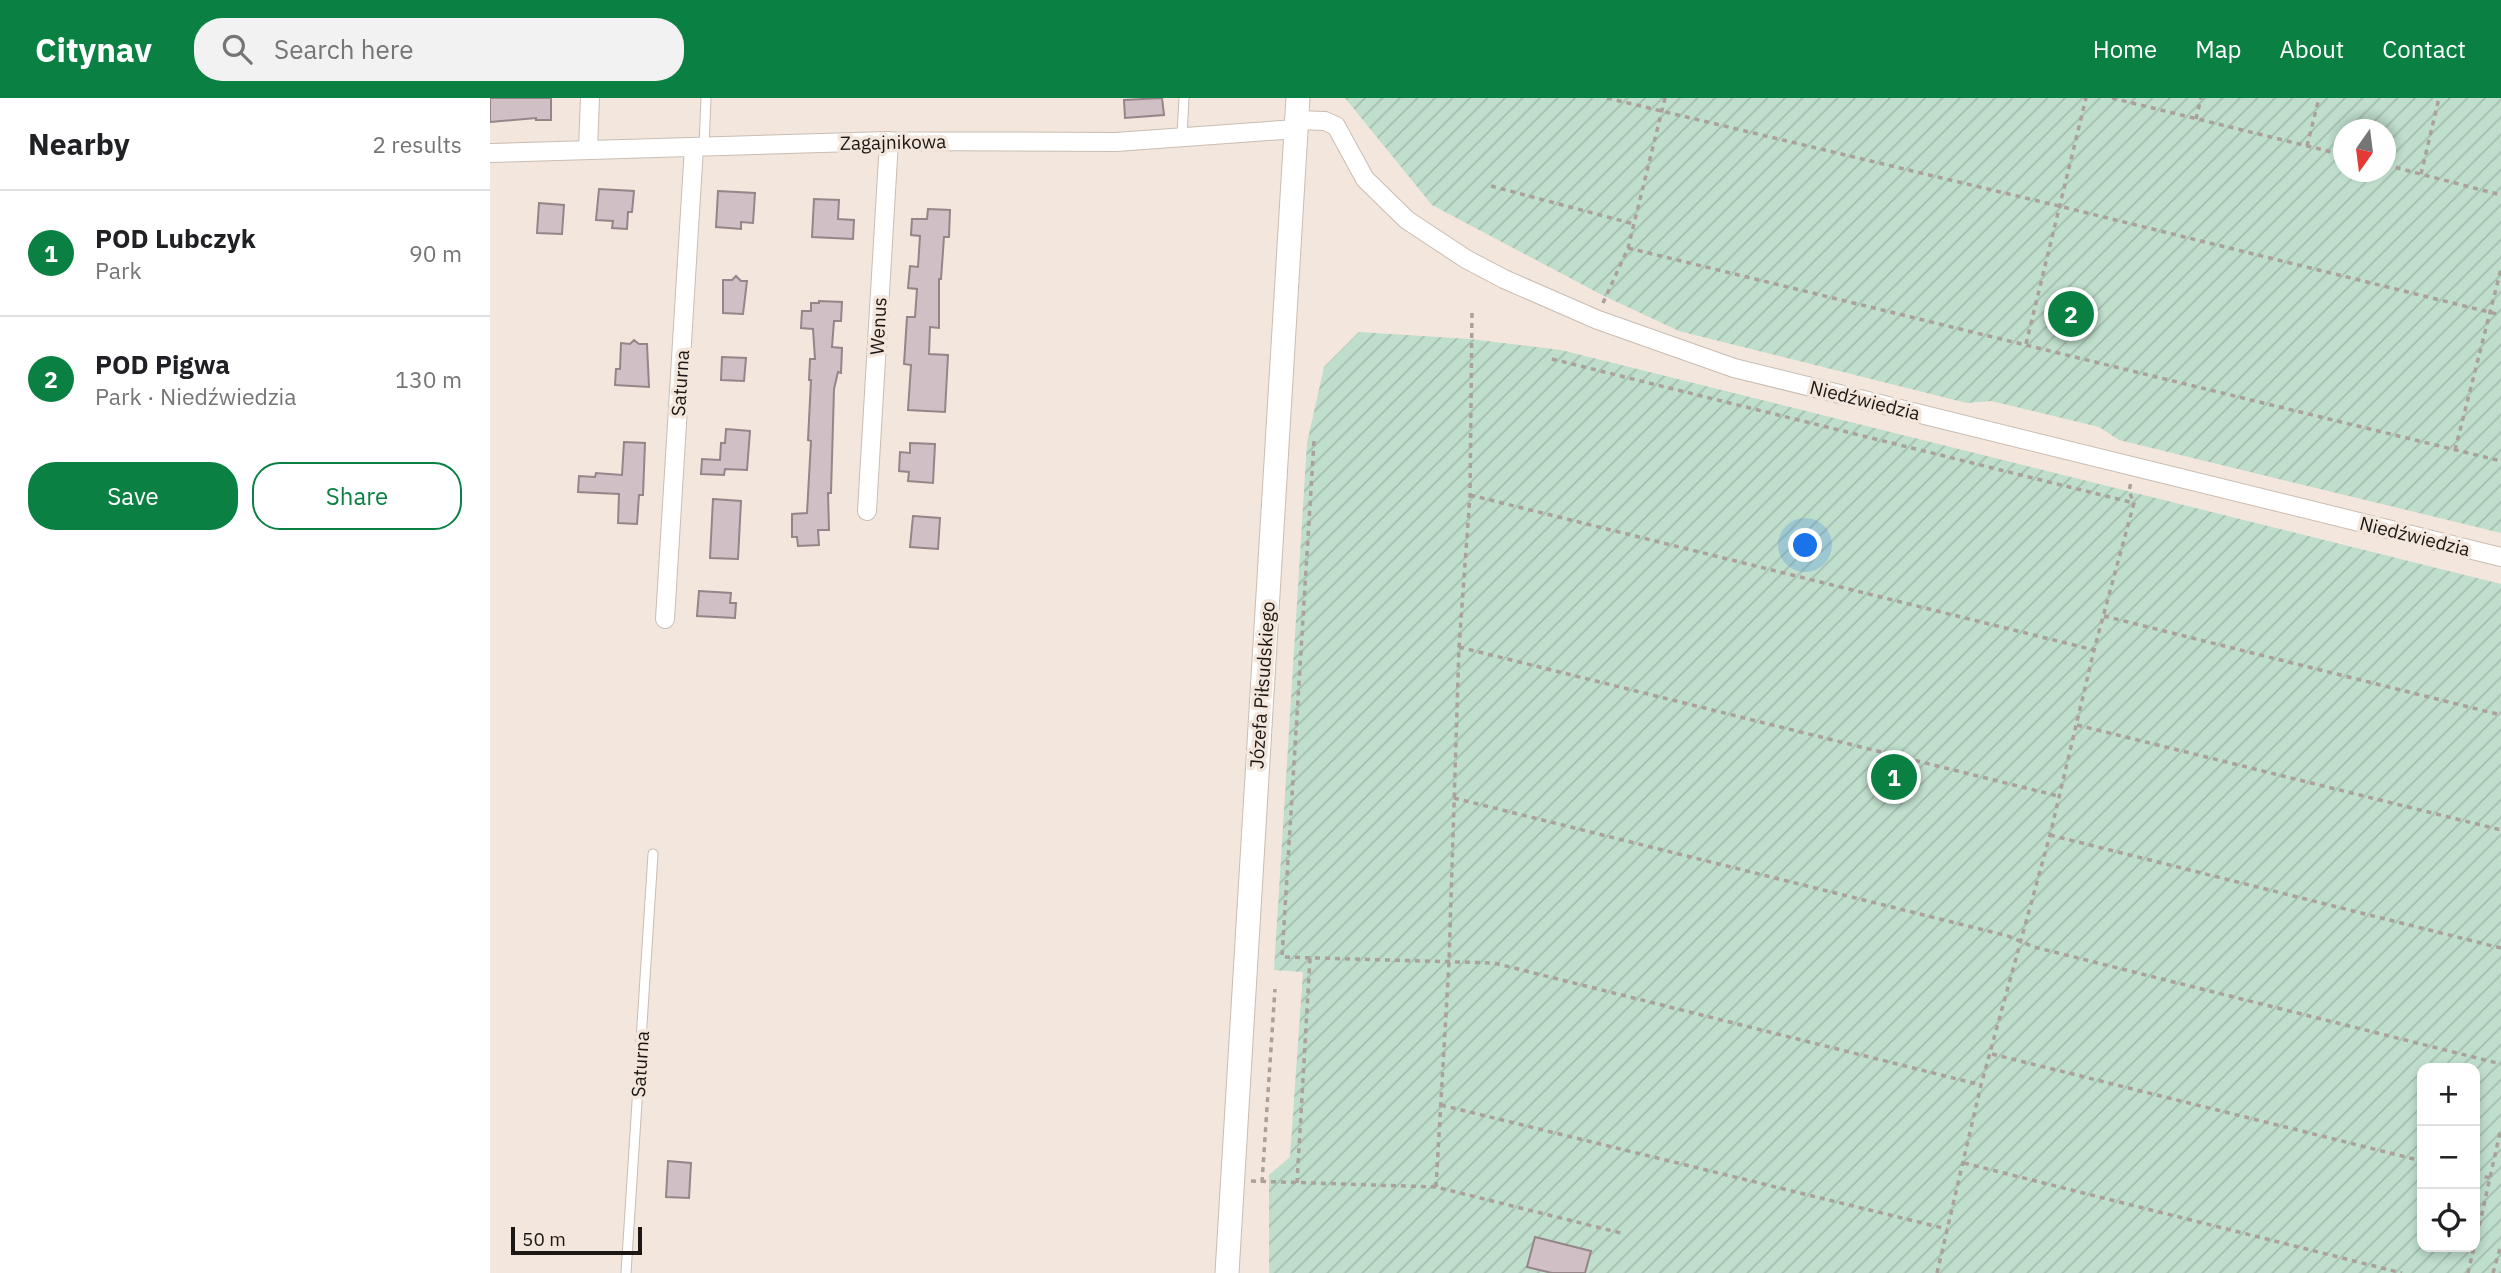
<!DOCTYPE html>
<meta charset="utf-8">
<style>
:root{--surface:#fff;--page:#f2f2f2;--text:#202124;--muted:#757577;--line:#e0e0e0;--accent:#0b8043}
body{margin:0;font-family:"IBM Plex Sans",sans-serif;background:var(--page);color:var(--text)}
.controls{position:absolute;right:21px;bottom:21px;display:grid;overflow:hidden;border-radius:14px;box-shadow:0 4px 10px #0003}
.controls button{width:63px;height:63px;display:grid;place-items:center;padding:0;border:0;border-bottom:2px solid var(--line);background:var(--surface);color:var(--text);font:35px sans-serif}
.compass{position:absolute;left:1843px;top:21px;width:63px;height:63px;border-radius:50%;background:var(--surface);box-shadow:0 4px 10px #0003;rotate:194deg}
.scale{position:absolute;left:21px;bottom:18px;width:131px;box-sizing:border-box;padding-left:7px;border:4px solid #1c1714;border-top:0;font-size:19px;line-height:24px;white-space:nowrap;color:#1c1714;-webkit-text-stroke:5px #f3e6dc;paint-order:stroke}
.you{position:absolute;left:1316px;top:448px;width:24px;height:24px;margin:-18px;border:5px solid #fff;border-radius:50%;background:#1a73e8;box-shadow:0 0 0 10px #1a73e833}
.badge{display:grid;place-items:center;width:46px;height:46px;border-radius:50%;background:var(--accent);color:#fff;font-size:23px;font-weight:700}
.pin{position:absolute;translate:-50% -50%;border:4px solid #fff;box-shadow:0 2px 7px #0006}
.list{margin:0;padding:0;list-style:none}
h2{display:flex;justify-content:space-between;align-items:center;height:91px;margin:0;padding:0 28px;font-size:30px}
h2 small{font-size:23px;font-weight:400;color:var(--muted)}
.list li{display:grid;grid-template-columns:46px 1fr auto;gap:21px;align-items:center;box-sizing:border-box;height:126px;padding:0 28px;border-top:2px solid var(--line)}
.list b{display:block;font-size:26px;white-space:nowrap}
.list p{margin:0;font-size:23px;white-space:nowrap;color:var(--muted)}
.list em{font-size:23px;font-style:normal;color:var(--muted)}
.actions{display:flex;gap:14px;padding:21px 28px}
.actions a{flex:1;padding:16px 0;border:2px solid var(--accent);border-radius:28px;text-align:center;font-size:24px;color:var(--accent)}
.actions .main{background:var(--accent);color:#fff}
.icon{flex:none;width:38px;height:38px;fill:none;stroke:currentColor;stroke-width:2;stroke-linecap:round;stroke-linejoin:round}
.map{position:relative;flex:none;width:2011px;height:1175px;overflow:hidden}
header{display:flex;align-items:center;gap:42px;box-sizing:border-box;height:98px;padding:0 35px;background:var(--accent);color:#fff}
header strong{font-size:33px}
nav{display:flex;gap:38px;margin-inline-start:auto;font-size:24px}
.search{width:490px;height:63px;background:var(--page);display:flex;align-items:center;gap:18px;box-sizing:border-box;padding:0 24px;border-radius:28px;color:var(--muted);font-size:26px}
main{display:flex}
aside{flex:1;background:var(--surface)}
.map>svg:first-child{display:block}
.garden{fill:url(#garden-furrows);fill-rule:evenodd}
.building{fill:#d0bfc4;stroke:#958589;stroke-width:2}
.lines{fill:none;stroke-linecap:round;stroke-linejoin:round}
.service-casing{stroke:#c9bdb3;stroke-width:11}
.minor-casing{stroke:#c9bdb3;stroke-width:20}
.tertiary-casing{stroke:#c9bdb3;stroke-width:25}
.path{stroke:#aba199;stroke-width:3.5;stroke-dasharray:5 5;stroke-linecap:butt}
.service{stroke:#fff;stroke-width:9}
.minor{stroke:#fff;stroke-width:18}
.tertiary{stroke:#fff;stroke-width:23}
.labels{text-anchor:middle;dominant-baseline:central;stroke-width:7;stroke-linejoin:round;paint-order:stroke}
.street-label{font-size:19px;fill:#1c1714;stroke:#f3e6dc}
</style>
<header>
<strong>Citynav</strong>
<div class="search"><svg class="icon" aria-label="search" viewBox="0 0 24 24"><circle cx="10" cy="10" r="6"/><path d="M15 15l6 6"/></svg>Search here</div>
<nav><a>Home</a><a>Map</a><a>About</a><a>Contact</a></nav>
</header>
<main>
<aside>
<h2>Nearby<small>2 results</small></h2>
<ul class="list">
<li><span class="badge">1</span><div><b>POD Lubczyk</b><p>Park</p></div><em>90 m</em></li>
<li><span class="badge">2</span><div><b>POD Pigwa</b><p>Park · Niedźwiedzia</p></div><em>130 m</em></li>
</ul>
<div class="actions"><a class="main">Save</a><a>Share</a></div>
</aside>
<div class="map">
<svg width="2011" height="1175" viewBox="0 0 2011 1175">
<defs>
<pattern id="garden-furrows" width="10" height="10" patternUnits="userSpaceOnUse" patternTransform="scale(1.75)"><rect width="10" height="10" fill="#bfdecc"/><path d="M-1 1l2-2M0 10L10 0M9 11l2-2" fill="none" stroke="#a4beae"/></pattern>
</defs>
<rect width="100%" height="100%" fill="#f3e6dc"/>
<path class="garden" d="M855,0H2011V435L1629,342L1609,329L1501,303L1477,305L1189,233L1114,198L942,107ZM1854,32H1896V74H1854Z
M869,234L980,241L1071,252L2011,486V1175H779V1077L800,1059L813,874L784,872L817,345L834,269ZM1932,970H1985V1149H1932Z"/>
<path class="building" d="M0,0H61V22H46V20L0,24Z
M672,0L674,17L635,20L634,2Z
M109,91L144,93L142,114H138L137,131L122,130L123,123L106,122Z
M228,93L265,95L263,125L251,124V131L226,129Z
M324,101L349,102L348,121L364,122L363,141L322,139Z
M49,105L74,107L72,136L47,135Z
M438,111L460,112L459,139H454L451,181H449V230L440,229L439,256L458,257L455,314L418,312L421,267L414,266L417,219H425L427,191L418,190L420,168L428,169L430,138L421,137L422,121H437Z
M246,178L251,183H257L253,216L233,215V182H242Z
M329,203L352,204L351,223H344L342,249L352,250L351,275L348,274L344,291L341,395H338L339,432H328L329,447L308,448L307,439H302V416L317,415L321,343L318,342L321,282H319L320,261H325L323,231L311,230L312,213H321V205H329Z
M144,242L149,246H157L159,289L125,287L126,271H130L131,245L140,246Z
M232,259L256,260L254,283L231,282Z
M236,331L260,333L257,372L235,371L234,377L211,376L212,361L230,362L231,345H235Z
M134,344L155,345L153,397H149L147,426L128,425L129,396L88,394L89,378L105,379L106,375L132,377Z
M420,345L445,346L443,385L418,383L419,374L409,373L410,354L420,355Z
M223,401L251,403L248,461L220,460Z
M423,418L450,420L448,451L420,449Z
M209,493L241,495L240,505H246L245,520L207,518Z
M178,1063L201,1065L199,1100L176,1099Z
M1045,1139L1101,1153L1095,1175H1062L1037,1169Z"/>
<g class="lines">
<g class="service-casing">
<path id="service" d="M692,38L694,0
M214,49L216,0
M136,1175L163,756"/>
</g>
<g class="minor-casing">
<path id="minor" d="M806,22L835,23L846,28L875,81L917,122L976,161L1014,181L1108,222L1244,270L2011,459
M98,51L100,0
M0,55L399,43L626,44L806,31
M377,413L399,43
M175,521L204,49"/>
</g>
<g class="tertiary-casing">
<path id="tertiary" d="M737,1175L808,0"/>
</g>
<path class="path" d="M1117,0L1569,108L2011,217
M1622,0L1854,57
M1706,21L1711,0
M1817,48L1829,0
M1896,67L2011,97
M1931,76L1949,0
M1001,88L1144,126
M1138,150L2011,363
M1113,205L1138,150L1175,0
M1536,246L1596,0
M1062,261L1644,405
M824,343L792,859L1004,865L1491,987
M1965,352L2011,171
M980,397L1604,552
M1614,518L2011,617
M969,549L1568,698
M1587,627L2011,732
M964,700L1518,838L1544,849L2011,966
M1560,737L2011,850
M1502,956L1932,1063
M951,1007L1457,1131
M1474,1065L1912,1175
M1985,1076L2000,1080
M761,1083L946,1089L1135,1136
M772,1084L785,891
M807,1085L820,860
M946,1089L959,864L969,549L980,397L982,212
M1985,1147L2011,1030
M1447,1175L1491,987L1560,737L1604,552L1644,405L1639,393L1641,384
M1978,1175L1984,1149
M2003,1175L2011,1147"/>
<use href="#service" class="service"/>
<use href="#minor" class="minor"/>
<use href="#tertiary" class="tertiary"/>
</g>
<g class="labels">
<g class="street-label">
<text transform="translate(403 44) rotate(-1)">Zagajnikowa</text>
<text transform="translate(388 228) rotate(-87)">Wenus</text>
<text transform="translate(190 285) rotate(-86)">Saturna</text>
<text transform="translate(1375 302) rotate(14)">Niedźwiedzia</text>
<text transform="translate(1925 438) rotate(14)">Niedźwiedzia</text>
<text transform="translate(772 587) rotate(-86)">Józefa Piłsudskiego</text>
<text transform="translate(150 966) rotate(-86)">Saturna</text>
</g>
</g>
</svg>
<div class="controls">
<button>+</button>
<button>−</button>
<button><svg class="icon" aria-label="locate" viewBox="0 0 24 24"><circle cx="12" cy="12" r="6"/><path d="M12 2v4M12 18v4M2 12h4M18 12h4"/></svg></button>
</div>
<svg class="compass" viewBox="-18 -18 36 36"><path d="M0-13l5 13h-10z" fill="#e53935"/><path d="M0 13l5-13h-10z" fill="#757577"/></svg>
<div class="scale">50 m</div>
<div class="you"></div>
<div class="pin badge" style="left:1404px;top:679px">1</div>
<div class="pin badge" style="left:1581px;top:216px">2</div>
</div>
</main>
